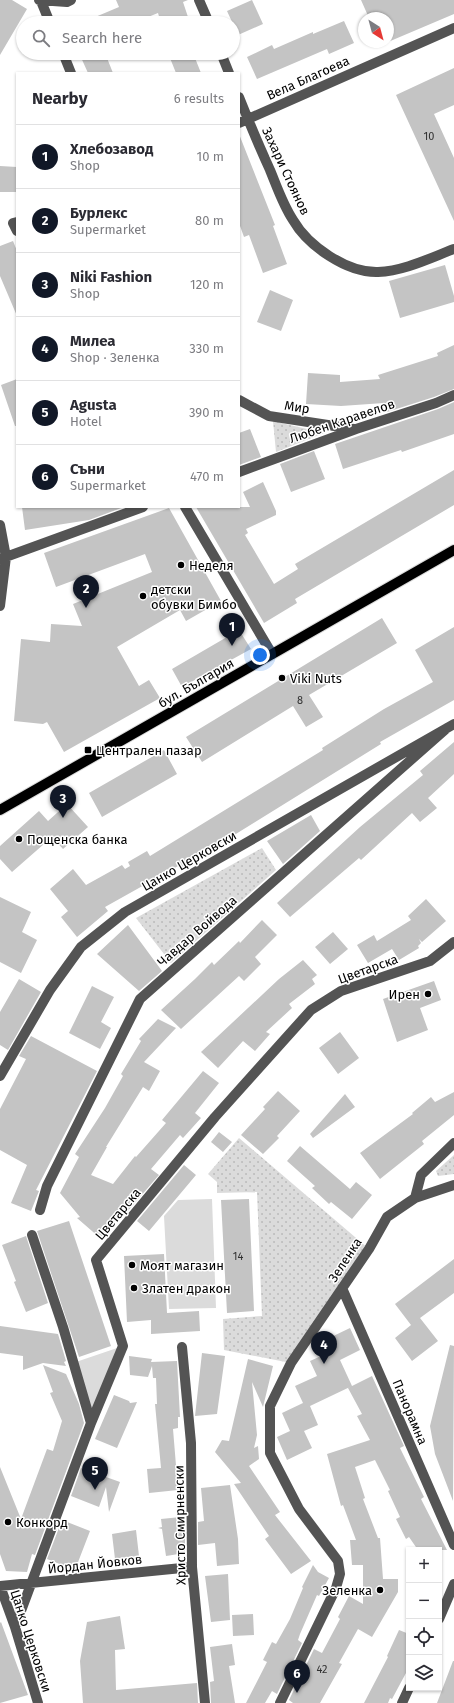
<!DOCTYPE html>
<meta charset="utf-8">
<style>
:root{--surface:#fff;--page:#f7f7f7;--text:#2b2b33;--muted:#7c7c81;--line:#e1e1e2;--accent:#111827}
body{margin:0;font-family:"Fira Sans",sans-serif;background:var(--page);color:var(--text)}
.controls{position:absolute;right:12px;bottom:12px;display:grid;overflow:hidden;border-radius:0px;box-shadow:0 1px 3px #0004}
.controls button{width:36px;height:36px;display:grid;place-items:center;padding:0;border:0;border-bottom:1px solid var(--line);background:var(--surface);color:var(--text);font:20px sans-serif}
.compass{position:absolute;left:358px;top:12px;width:36px;height:36px;border-radius:50%;background:var(--surface);box-shadow:0 1px 3px #0004;rotate:144deg}
.you{position:absolute;left:260px;top:655px;width:14px;height:14px;margin:-10px;border:3px solid #fff;border-radius:50%;background:#1a73e8;box-shadow:0 0 0 6px #1a73e833}
.badge{display:grid;place-items:center;width:26px;height:26px;border-radius:50%;background:var(--accent);color:#fff;font-size:13px;font-weight:700}
.pin{position:absolute;translate:-50% -33px;filter:drop-shadow(0 1px 2px #0008)}
.pin::after{content:'';position:absolute;top:21px;width:14px;height:12px;background:inherit;clip-path:polygon(0 0,100% 0,50% 100%)}
.list{margin:0;padding:0;list-style:none}
h2{display:flex;justify-content:space-between;align-items:center;height:52px;margin:0;padding:0 16px;font-size:17px}
h2 small{font-size:13px;font-weight:400;color:var(--muted)}
.list li{display:grid;grid-template-columns:26px 1fr auto;gap:12px;align-items:center;box-sizing:border-box;height:64px;padding:0 16px;border-top:1px solid var(--line)}
.list b{display:block;font-size:15px;white-space:nowrap}
.list p{margin:0;font-size:13px;white-space:nowrap;color:var(--muted)}
.list em{font-size:13px;font-style:normal;color:var(--muted)}
.icon{flex:none;width:22px;height:22px;fill:none;stroke:currentColor;stroke-width:2;stroke-linecap:round;stroke-linejoin:round}
.map{position:relative;flex:none;width:454px;height:1703px;overflow:hidden}
.search{position:absolute;background:var(--surface);box-shadow:0 1px 3px #0004;left:16px;top:16px;width:224px;height:44px;display:flex;align-items:center;gap:10px;box-sizing:border-box;padding:0 14px;border-radius:22px;color:var(--muted);font-size:15px}
.panel{position:absolute;background:var(--surface);box-shadow:0 1px 3px #0004;left:16px;top:72px;width:224px;height:436px;border-radius:0px}
.map>svg:first-child{display:block}
.grass{fill:url(#grass-dots)}
.green{fill:#dbdbdb}
.building{fill:#c4c4c4}
.lines{fill:none;stroke-linecap:round;stroke-linejoin:round}
.major-casing{stroke:#dbdbdb;stroke-width:12}
.minor{stroke:#545454;stroke-width:10}
.major{stroke:#000;stroke-width:10}
.poi-dot{fill:#000;stroke:#fff;stroke-width:1.5}
.labels{text-anchor:middle;dominant-baseline:central;stroke-width:3;stroke-linejoin:round;paint-order:stroke}
.number-label{font-size:11px;fill:#313131}
.street-label{font-size:13px;fill:#000;stroke:#fff}
.poi-label{font-size:13px;fill:#000;stroke:#fff;text-anchor:start}
</style>
<div class="map">
<svg width="454" height="1703" viewBox="0 0 454 1703">
<defs>
<pattern id="grass-dots" width="8" height="8" patternUnits="userSpaceOnUse"><rect width="8" height="8" fill="#dbdbdb"/><path d="M2 2h.1M6 6h.1" fill="none" stroke="#bababa" stroke-width="1.8" stroke-linecap="round"/></pattern>
</defs>
<rect width="100%" height="100%" fill="#fff"/>
<path class="grass" d="M273,421L324,433L276,452Z
M262,848L276,870L171,963L136,918Z
M239,1138L369,1249L291,1363L224,1350L223,1319L262,1316L257,1192L217,1193V1182L208,1174Z
M454,1155V1174L438,1176L436,1171Z"/>
<path class="green" d="M212,1199L216,1308L169,1309L164,1216L178,1200Z
M123,1346L91,1423L73,1363Z"/>
<path class="building" d="M0,0H12L27,9L0,55Z
M116,0H188L183,2L190,23H161L158,13L133,23H81L119,7Z
M252,0L263,24L238,35L227,11Z
M361,0H454V14L388,42V18H369Z
M344,21L354,43L329,54L327,49L257,79L247,57L272,45L274,49L313,32V34Z
M79,53H105L113,73H88Z
M168,53H193L201,73H176Z
M454,68V105L434,114L454,158V221L396,95Z
M239,134L275,225L273,226L287,264L263,273L249,235L244,237L239,223Z
M0,166L17,167V192H0Z
M13,241L17,251V316L0,276V246Z
M445,265L454,296V302L400,318L389,281Z
M270,290L293,300L281,331L257,322Z
M454,345V389L434,397L387,412L384,403L341,406L306,404L308,373L340,375V382L380,379L378,375L438,356L437,353Z
M17,379V426H15L1,385Z
M454,402V434L402,452L401,450L343,469L335,444L438,409Z
M250,429L261,457L239,465V433Z
M314,451L325,479L291,492L280,464Z
M454,470V505L295,599L297,603L264,623L196,507H250L243,492L263,482L276,511V515L246,529L248,533L245,535L274,584L298,569L295,564Z
M22,507H124L89,520L25,530Z
M169,508L221,601L186,621L180,610L117,647L139,686L149,680L160,698L64,752L47,722L43,724L14,721L21,639L50,642L51,624L82,626L73,604L152,572L145,554L56,587L44,553Z
M382,618L397,643L309,695L323,717L306,727L293,706L202,762L186,737Z
M454,627V700L380,742L381,744L181,868L180,865L105,907L108,911L77,937L61,917L68,911L50,889L73,869L86,885L122,865L125,869L130,866L128,862L147,851L150,856L323,750L322,748L384,709L433,682L415,650Z
M239,630L251,649L182,687L172,669Z
M454,742V774L428,798L437,808L420,822L412,813L361,860L359,858L290,917L277,903L360,827L423,775L420,771Z
M164,750L177,774L102,817L89,793Z
M67,804L88,827L63,849L52,837L12,872L0,859V846L39,811L48,821Z
M311,815L320,831L283,864L267,841Z
M0,897L31,912L22,932L37,940L21,973L0,962Z
M426,899L446,921L422,942L419,939L421,943L418,946L419,948L399,960L392,949L368,963L357,945L374,935L377,941L411,920L408,916Z
M262,920L277,935L255,957L261,964L244,981L239,976L181,1029L161,1010L195,979L212,962L214,965L239,941L240,943Z
M128,925L162,971L139,991L97,954Z
M333,932L348,949L330,964L315,947Z
M303,960L317,975L312,979L315,984L289,1004L292,1008L266,1032L270,1034L255,1051L243,1041L218,1068L201,1052L279,979Z
M19,979L41,992L8,1050L0,1045V1012Z
M434,981L441,1000L420,1008L428,1030L397,1042L383,999Z
M92,986L114,997L101,1022L111,1028L100,1049L69,1033Z
M158,1019L176,1028L144,1062L160,1071L149,1091L143,1087L106,1147H107L91,1175L113,1184L135,1156L136,1157L166,1123L162,1120L203,1071L219,1083L195,1113L201,1118L183,1138L180,1135L151,1169L159,1175L127,1212L124,1210L100,1238L77,1218L80,1217L60,1193L79,1157L75,1154L105,1108L123,1076L121,1074L141,1041L139,1039Z
M340,1032L359,1058L338,1074L319,1048Z
M31,1036L97,1071L36,1190L39,1191L31,1211L11,1203L27,1165L0,1150V1109L26,1059L19,1056Z
M278,1091L300,1111L277,1136L279,1138L263,1154L241,1135L265,1109L263,1107Z
M454,1092V1115L422,1141L424,1144L380,1179L360,1153L413,1114L412,1113L431,1097L435,1102Z
M345,1094L355,1107L313,1138L310,1134Z
M219,1132L232,1142L223,1152L211,1142Z
M300,1146L350,1189L356,1182L372,1195L352,1219L331,1202L329,1204L312,1188L315,1186L287,1161Z
M184,1165L196,1175L149,1231L137,1221Z
M249,1199L254,1311L227,1313L221,1200Z
M69,1221L111,1346L79,1357L37,1231Z
M26,1236L48,1303L26,1312L14,1282L16,1281L2,1245Z
M164,1254L167,1313L199,1311L200,1331L151,1334V1320L127,1322L124,1256Z
M454,1259V1293L420,1318L438,1341L412,1361L395,1338L411,1325L395,1304Z
M0,1326L58,1334L66,1361L64,1362L66,1366L43,1363L23,1370V1356L0,1353Z
M350,1328L360,1350L340,1360L352,1386L372,1376L404,1446L400,1448L424,1497L421,1499L447,1550H418L409,1537L406,1539L396,1519L400,1517L388,1491L390,1490L375,1460L355,1467L365,1498L363,1499L378,1538H380L383,1579H398V1592L372,1637L358,1629L339,1663L342,1664L320,1703H293L289,1700L314,1649L322,1653L340,1619L338,1617L349,1596L363,1604V1565H352L350,1540H356L343,1505L341,1506L327,1454L370,1440L357,1416L362,1414L348,1388L352,1386L310,1406L318,1425L304,1431L312,1448L287,1460L277,1437L290,1431L282,1413L303,1403L295,1386L317,1376L310,1361L330,1352L325,1340Z
M450,1345L454,1346L453,1501L435,1454L430,1426Z
M202,1353L225,1356L217,1414L195,1416Z
M129,1356L152,1359L151,1362L177,1361L180,1417H178V1428L173,1429L178,1490L149,1493L147,1469L161,1468L155,1404H157L156,1378H153L152,1366L148,1377L130,1375Z
M248,1359L273,1366L263,1407L252,1382L257,1435L254,1448L258,1446L259,1459L249,1466L280,1512L275,1515L311,1561L291,1574L265,1539L269,1536L234,1484L241,1483L215,1452L222,1440L229,1441Z
M43,1365L66,1374L79,1404L84,1423L35,1555L32,1554L27,1572L6,1571L0,1554V1467L21,1519L47,1449L53,1451L62,1421L50,1393L53,1392Z
M114,1395L129,1401L130,1403L137,1402L117,1448L95,1439Z
M81,1468L120,1482L109,1512L106,1487L99,1507L71,1496Z
M230,1485L238,1539L239,1564L217,1566L215,1543L198,1545V1522L204,1521L201,1488Z
M181,1517L182,1524H185V1553L166,1556L162,1529L158,1528L162,1527L161,1519Z
M62,1520L90,1531L75,1570L47,1559Z
M136,1530L139,1556L115,1559L112,1534Z
M313,1565L318,1572L329,1578L319,1596L317,1595L300,1634L298,1640L302,1643L277,1694L272,1691L265,1703H246L267,1662L263,1660L272,1642L276,1644L290,1619L303,1588L302,1587Z
M228,1574L230,1620L211,1622L205,1576Z
M253,1614L254,1635L233,1636L232,1615Z
M120,1616L125,1649L115,1650L116,1690L197,1683L198,1703H83L80,1661L87,1622Z
M1,1622L28,1695L0,1703V1623Z
M399,1630L409,1634V1664L406,1673L392,1699L390,1698L388,1703H364L388,1657L387,1656Z
M232,1644L235,1665L229,1666L235,1703H211L210,1682L214,1681L210,1647Z
M453,1661H454V1703H437Z"/>
<g class="lines">
<g class="major-casing">
<path id="major" d="M0,810L454,550"/>
</g>
<path class="minor" d="M39,0L67,2L71,0
M199,0L209,23
M41,1L50,23
M63,53L71,73
M221,53L229,73
M239,97C249,122 259,146 270,170C277,187 283,205 293,220C308,246 347,273 378,272C404,271 430,258 454,249
M239,123L454,28
M17,222L13,223L17,231
M239,400L269,416L354,429
M239,472L356,429L436,403L454,395
M185,507L272,654
M0,525L6,557L0,606
M0,559L143,507
M0,1076L50,990L81,947L125,912L454,724
M415,1198L421,1175L454,1143
M40,1210L47,1186L140,999L447,728
M32,1235L63,1327L91,1423
M342,1288L454,1545
M182,1347L191,1443L192,1567L205,1703
M0,1586L192,1567
M0,1586L15,1627L38,1703
M439,1619L454,1584
M15,1627L91,1423L123,1346L96,1260L215,1117L311,1010L341,991L430,961L454,942
M280,1703L336,1588L340,1574L338,1561L299,1509L270,1453V1406L291,1363L369,1249L387,1217L415,1198L454,1185
M402,1703L409,1688"/>
<use href="#major" class="major"/>
</g>
<g class="poi-dot">
<circle cx="181" cy="565" r="4"/>
<circle cx="143" cy="596" r="4"/>
<circle cx="282" cy="678" r="4"/>
<rect x="84" y="746" width="8" height="8" rx="2"/>
<circle cx="19" cy="839" r="4"/>
<circle cx="428" cy="994" r="4"/>
<circle cx="132" cy="1265" r="4"/>
<circle cx="134" cy="1288" r="4"/>
<circle cx="8" cy="1522" r="4"/>
<circle cx="380" cy="1590" r="4"/>
</g>
<g class="labels">
<g class="number-label">
<text x="429" y="136">10</text>
<text x="300" y="700">8</text>
<text x="238" y="1256">14</text>
<text x="322" y="1669">42</text>
</g>
<g class="street-label">
<text transform="translate(308 78) rotate(-24)">Вела Благоева</text>
<text transform="translate(286 171) rotate(65)">Захари Стоянов</text>
<text transform="translate(297 407) rotate(9)">Мир</text>
<text transform="translate(342 421) rotate(-19)">Любен Каравелов</text>
<text transform="translate(196 683) rotate(-30)">бул. България</text>
<text transform="translate(189 861) rotate(-30)">Цанко Церковски</text>
<text transform="translate(197 931) rotate(-41)">Чавдар Войвода</text>
<text transform="translate(368 969) rotate(-20)">Цветарска</text>
<text transform="translate(118 1214) rotate(-50)">Цветарска</text>
<text transform="translate(345 1260) rotate(-57)">Зеленка</text>
<text transform="translate(410 1412) rotate(67)">Панорамна</text>
<text transform="translate(180 1525) rotate(-91)">Христо Смирненски</text>
<text transform="translate(95 1564) rotate(-6)">Йордан Йовков</text>
<text transform="translate(31 1641) rotate(72)">Цанко Церковски</text>
</g>
<g class="poi-label">
<text x="189" y="565">Неделя</text>
<text x="151" y="589">детски<tspan x="151" dy="15">обувки Бимбо</tspan></text>
<text x="290" y="678">Viki Nuts</text>
<text x="96" y="750">Централен пазар</text>
<text x="27" y="839">Пощенска банка</text>
<text x="420" y="994" text-anchor="end">Ирен</text>
<text x="140" y="1265">Моят магазин</text>
<text x="142" y="1288">Златен дракон</text>
<text x="16" y="1522">Конкорд</text>
<text x="372" y="1590" text-anchor="end">Зеленка</text>
</g>
</g>
</svg>
<div class="controls">
<button>+</button>
<button>−</button>
<button><svg class="icon" aria-label="locate" viewBox="0 0 24 24"><circle cx="12" cy="12" r="6"/><path d="M12 2v4M12 18v4M2 12h4M18 12h4"/></svg></button>
<button><svg class="icon" aria-label="layers" viewBox="0 0 24 24"><path d="M12 4l9 5-9 5-9-5zM3 14l9 5 9-5"/></svg></button>
</div>
<svg class="compass" viewBox="-18 -18 36 36"><path d="M0-13l5 13h-10z" fill="#e53935"/><path d="M0 13l5-13h-10z" fill="#7c7c81"/></svg>
<div class="you"></div>
<div class="pin badge" style="left:232px;top:646px">1</div>
<div class="pin badge" style="left:86px;top:608px">2</div>
<div class="pin badge" style="left:63px;top:818px">3</div>
<div class="pin badge" style="left:324px;top:1364px">4</div>
<div class="pin badge" style="left:95px;top:1490px">5</div>
<div class="pin badge" style="left:297px;top:1693px">6</div>
<div class="search"><svg class="icon" aria-label="search" viewBox="0 0 24 24"><circle cx="10" cy="10" r="6"/><path d="M15 15l6 6"/></svg>Search here</div>
<section class="panel">
<h2>Nearby<small>6 results</small></h2>
<ul class="list">
<li><span class="badge">1</span><div><b>Хлебозавод</b><p>Shop</p></div><em>10 m</em></li>
<li><span class="badge">2</span><div><b>Бурлекс</b><p>Supermarket</p></div><em>80 m</em></li>
<li><span class="badge">3</span><div><b>Niki Fashion</b><p>Shop</p></div><em>120 m</em></li>
<li><span class="badge">4</span><div><b>Милеа</b><p>Shop · Зеленка</p></div><em>330 m</em></li>
<li><span class="badge">5</span><div><b>Agusta</b><p>Hotel</p></div><em>390 m</em></li>
<li><span class="badge">6</span><div><b>Съни</b><p>Supermarket</p></div><em>470 m</em></li>
</ul>
</section>
</div>
